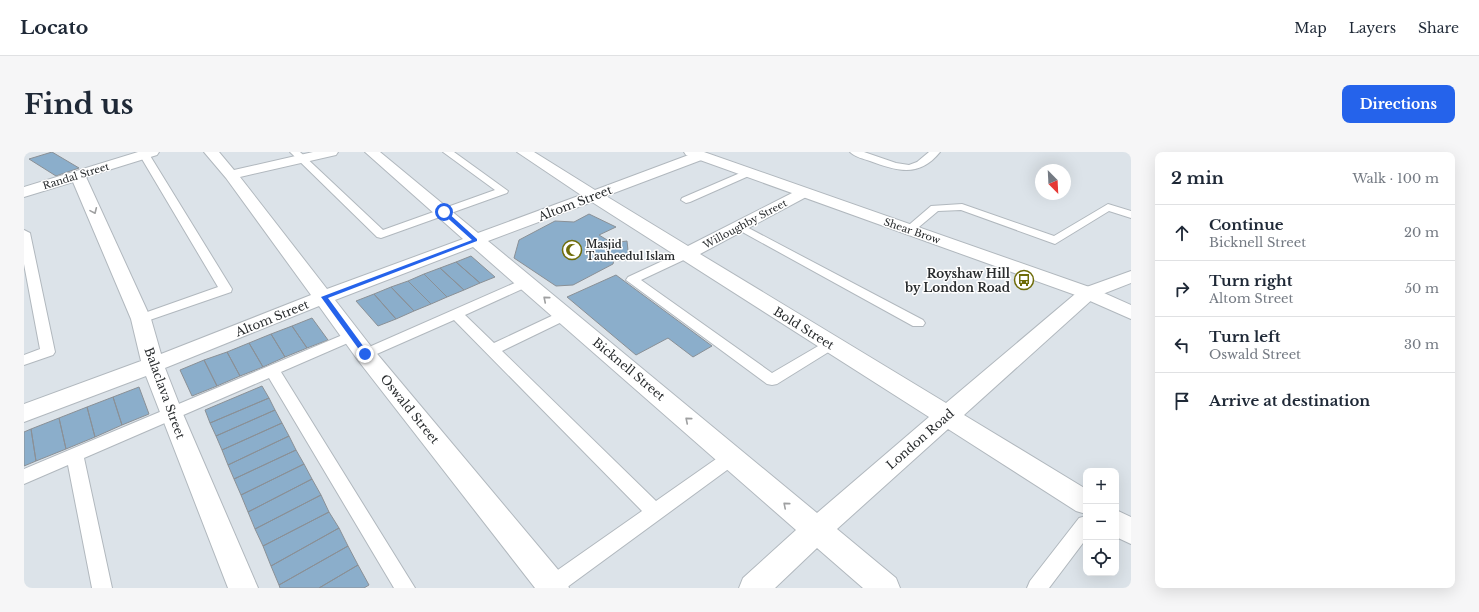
<!DOCTYPE html>
<meta charset="utf-8">
<style>
:root{--surface:#fff;--page:#f6f6f7;--text:#1f2937;--muted:#747a83;--line:#e0e1e3;--accent:#2563eb}
body{margin:0;font-family:"Libre Baskerville",serif;background:var(--page);color:var(--text)}
.controls{position:absolute;right:12px;bottom:12px;display:grid;overflow:hidden;border-radius:8px;box-shadow:0 4px 16px #0002}
.controls button{width:36px;height:36px;display:grid;place-items:center;padding:0;border:0;border-bottom:1px solid var(--line);background:var(--surface);color:var(--text);font:20px sans-serif}
.compass{position:absolute;left:1011px;top:12px;width:36px;height:36px;border-radius:50%;background:var(--surface);box-shadow:0 4px 16px #0002;rotate:156deg}
.stop{position:absolute;width:12px;height:12px;margin:-9px;border:3px solid #2563eb;border-radius:50%;background:#fff}
.stop.end{background:#2563eb;border-color:#fff;box-shadow:0 1px 4px #0008}
.list{margin:0;padding:0;list-style:none}
h2{display:flex;justify-content:space-between;align-items:center;height:52px;margin:0;padding:0 16px;font-size:17px}
h2 small{font-size:13px;font-weight:400;color:var(--muted)}
.list li{display:grid;grid-template-columns:26px 1fr auto;gap:12px;align-items:center;box-sizing:border-box;height:56px;padding:0 16px;border-top:1px solid var(--line)}
.list b{display:block;font-size:15px;white-space:nowrap}
.list p{margin:0;font-size:13px;white-space:nowrap;color:var(--muted)}
.list em{font-size:13px;font-style:normal;color:var(--muted)}
.icon{flex:none;width:22px;height:22px;fill:none;stroke:currentColor;stroke-width:2;stroke-linecap:round;stroke-linejoin:round}
.map{position:relative;flex:none;width:1107px;height:436px;overflow:hidden;border-radius:8px}
header{display:flex;align-items:center;gap:24px;box-sizing:border-box;height:56px;padding:0 20px;background:var(--surface);border-bottom:1px solid var(--line)}
header strong{font-size:19px}
nav{display:flex;gap:22px;margin-inline-start:auto;font-size:14px}
.intro{display:flex;align-items:center;justify-content:space-between;box-sizing:border-box;height:96px;padding:0 24px}
h1{margin:0;font-size:28px}
.button{padding:10px 18px;border-radius:8px;background:var(--accent);color:#fff;font-size:14px;font-weight:700}
main{display:flex;gap:24px;padding:0 24px}
aside{flex:1;background:var(--surface);border-radius:8px;box-shadow:0 4px 16px #0002}
.map>svg:first-child{display:block}
.building{fill:#8baecb;stroke:#8a9096}
.lines{fill:none;stroke-linecap:round;stroke-linejoin:round}
.service-casing{stroke:#b1b8be;stroke-width:2}
.minor-casing{stroke:#b1b8be;stroke-width:2}
.secondary-casing{stroke:#b1b8be;stroke-width:2}
.service{fill:#fff;fill-rule:evenodd}
.minor{fill:#fff;fill-rule:evenodd}
.secondary{fill:#fff;fill-rule:evenodd}
.oneway{stroke:#9fa0a1}
.route{fill:#2563eb}
.labels{text-anchor:middle;dominant-baseline:central;stroke-width:3;stroke-linejoin:round;paint-order:stroke}
.far-street-label{font-size:10px;fill:#292c2e;stroke:#fff}
.far-poi-label{font-size:10px;font-weight:bold;fill:#292c2e;stroke:#fff;text-anchor:start}
.street-label{font-size:12px;fill:#292c2e;stroke:#fff}
.poi-label{font-size:12px;font-weight:bold;fill:#292c2e;stroke:#fff;text-anchor:end}
</style>
<header>
<strong>Locato</strong>
<nav><a>Map</a><a>Layers</a><a>Share</a></nav>
</header>
<div class="intro"><h1>Find us</h1><a class="button">Directions</a></div>
<main>
<div class="map">
<svg width="1107" height="436" viewBox="0 0 1107 436">
<rect width="100%" height="100%" fill="#dce3e9"/>
<path class="building" d="M28,0L55,16L32,24L5,7Z
M565,62L592,75L575,83L588,91L603,89L605,108H590L589,112L549,133L532,134L490,106L495,88L531,69L550,70Z
M447,104L471,125L456,131L432,110Z
M432,110L456,131L440,138L416,116Z
M416,116L440,138L423,145L400,122Z
M400,122L423,145L407,152L384,129Z
M592,123L688,194L669,205L644,186L612,203L543,145Z
M384,129L407,152L390,159L367,135Z
M367,135L390,159L372,167L350,142Z
M350,142L372,167L354,174L332,149Z
M288,166L304,188L283,196L268,174Z
M268,174L283,196L261,205L247,182Z
M247,182L261,205L239,215L225,191Z
M225,191L239,215L216,224L203,200Z
M203,200L216,224L193,234L180,208Z
M180,208L193,234L168,244L156,218Z
M238,234L245,246L186,271L181,258Z
M115,235L125,262L98,273L89,245Z
M89,245L98,273L71,285L63,255Z
M245,246L251,258L192,284L186,271Z
M63,255L71,285L42,297L35,266Z
M251,258L258,271L198,298L192,284Z
M35,266L42,297L12,309L7,277Z
M258,271L265,284L204,313L198,298Z
M7,277L12,309L0,314V280Z
M265,284L272,298L210,327L204,313Z
M272,298L280,312L217,343L210,327Z
M280,312L288,327L224,360L217,343Z
M288,327L297,343L231,377L224,360Z
M297,343L305,360L239,394L231,377Z
M305,360L315,376L247,414L239,394Z
M315,376L324,394L255,433L247,414Z
M324,394L334,413L295,436H256L255,433Z
M334,413L345,433L340,436H295Z"/>
<g class="lines">
<g class="service-casing">
<path id="service" d="M117,0H123L125,2L208,137L207,140L117,171L112,170L110,167L112,164L194,135L115,2Z
M266,0H276L359,78L471,38L419,0H430L484,39L483,41L357,86L353,85Z
M826,0H840L872,11L885,13L893,10L905,0H916C895,26 873,19 846,9C840,7 831,5 826,0Z
M723,18L727,19L728,21L727,23L666,50L662,51L657,48L658,46Z
M938,52L1030,84L1084,52L1107,59V66L1085,59L1031,92L937,58L914,59L889,80H881L879,78L907,54Z
M717,72L899,168L901,171L899,174H889L713,77L711,75L713,73Z
M0,78L6,81L31,200L29,203L0,213V203L16,197L0,112Z
M662,98L666,99L668,102L666,105L617,128L748,221L801,190H811L813,193L811,196L753,232L748,233L743,232L602,128L604,125Z
M502,126L507,127L508,130L507,133L441,163L470,191L536,160H546L548,163L546,166L478,199L632,349L702,300L708,298L714,300L717,305L714,310L542,436H515L518,429L618,359L430,168L346,205L341,207L336,205L334,202L336,199Z
M328,179L333,181L335,184L333,187L257,220L391,436H370L245,226L60,306L88,436H68L44,313L0,332V317Z
M1062,364V387L1025,436H1003L1006,429L1055,366Z"/>
</g>
<g class="minor-casing">
<path id="minor" d="M114,0H135L133,3L62,25L127,167L137,202L287,143L202,26L180,0H195L210,18L289,0H314L312,3L216,25L303,137L439,87L341,0H356L454,81L557,43L493,0H510L571,38L670,1H680L682,4L680,7L582,44L664,94L774,38H784L787,41L784,44L676,102L922,251L1057,137L1107,119V131L1071,145L940,263L1062,337V362L1052,359L924,277L813,377L872,426L876,436H839L793,396L751,436H715L719,426L772,378L449,95L311,148L349,197L541,426L545,436H511L333,207L295,154L141,216L159,262L234,436H204L122,224L0,270V252L117,209L107,167L49,30L0,45V35ZM568,50L905,265L793,361L464,89Z
M1092,358L1107,365V392L1092,385Z"/>
</g>
<g class="secondary-casing">
<path id="secondary" d="M660,0H680L1071,137L1107,153V167L1057,145L662,3Z"/>
</g>
<use href="#service" class="service"/>
<use href="#minor" class="minor"/>
<use href="#secondary" class="secondary"/>
</g>
<defs><path id="oneway-chevron" d="M-2-3.5L2.5 0L-2 3.5" fill="none" stroke-width="1.6" stroke-linecap="round" stroke-linejoin="round"/></defs>
<g class="oneway">
<use href="#oneway-chevron" transform="translate(70 59) rotate(66)"/>
<use href="#oneway-chevron" transform="translate(522 147) rotate(-140)"/>
<use href="#oneway-chevron" transform="translate(664 268) rotate(-140)"/>
<use href="#oneway-chevron" transform="translate(762 353) rotate(-139)"/>
</g>
<path class="route" d="M418,59H422L453,87V89L304,146L345,202L339,203L297,145L448,88L418,61Z"/>
<defs>
<g id="mosque-ring" transform="scale(1)"><circle r="9.5" fill="#fff" stroke="#6e6c09" stroke-width="1.5"/><path d="M3.5-4.9A6 6 0 1 0 3.5 4.9A5 5 0 1 1 3.5-4.9Z" fill="#6e6c09"/></g>
<g id="bus-ring" transform="scale(1)"><circle r="9.5" fill="#fff" stroke="#6e6c09" stroke-width="1.5"/><path d="M-5-6H5V4H4V6H2V4H-2V6H-4V4H-5ZM-3.5-4V0h7V-4ZM-3.5 1.2v1.5H-2V1.2ZM2 1.2v1.5H3.5V1.2Z" fill="#6e6c09"/></g>
</defs>
<g fill-rule="evenodd">
<use href="#mosque-ring" x="548" y="98"/>
<use href="#bus-ring" x="1000" y="128"/>
</g>
<g class="labels">
<g class="far-street-label">
<text transform="translate(52 24) rotate(-17)">Randal Street</text>
<text transform="translate(721 72) rotate(-28)">Willoughby Street</text>
<text transform="translate(888 79) rotate(19)">Shear Brow</text>
</g>
<g class="far-poi-label">
<text x="562" y="92">Masjid<tspan x="562" dy="12">Tauheedul Islam</tspan></text>
</g>
<g class="street-label">
<text transform="translate(551 51) rotate(-21)">Altom Street</text>
<text transform="translate(248 166) rotate(-22)">Altom Street</text>
<text transform="translate(780 176) rotate(32)">Bold Street</text>
<text transform="translate(605 217) rotate(40)">Bicknell Street</text>
<text transform="translate(141 241) rotate(70)">Balaclava Street</text>
<text transform="translate(386 257) rotate(51)">Oswald Street</text>
<text transform="translate(896 287) rotate(-41)">London Road</text>
</g>
<g class="poi-label">
<text x="986" y="121">Royshaw Hill<tspan x="986" dy="14">by London Road</tspan></text>
</g>
</g>
</svg>
<div class="controls">
<button>+</button>
<button>−</button>
<button><svg class="icon" aria-label="locate" viewBox="0 0 24 24"><circle cx="12" cy="12" r="6"/><path d="M12 2v4M12 18v4M2 12h4M18 12h4"/></svg></button>
</div>
<svg class="compass" viewBox="-18 -18 36 36"><path d="M0-13l5 13h-10z" fill="#e53935"/><path d="M0 13l5-13h-10z" fill="#747a83"/></svg>
<div class="stop" style="left:420px;top:60px"></div>
<div class="stop end" style="left:341px;top:202px"></div>
</div>
<aside>
<h2>2 min<small>Walk · 100 m</small></h2>
<ul class="list">
<li><svg class="icon" aria-label="ahead" viewBox="0 0 24 24"><path d="M12 20V5M6 11l6-6 6 6"/></svg><div><b>Continue</b><p>Bicknell Street</p></div><em>20 m</em></li>
<li><svg class="icon" aria-label="right" viewBox="0 0 24 24"><path d="M7 20v-9h11M14 6l5 5-5 5"/></svg><div><b>Turn right</b><p>Altom Street</p></div><em>50 m</em></li>
<li><svg class="icon" aria-label="left" viewBox="0 0 24 24"><path d="M17 20v-9H6M10 6l-5 5 5 5"/></svg><div><b>Turn left</b><p>Oswald Street</p></div><em>30 m</em></li>
<li><svg class="icon" aria-label="arrive" viewBox="0 0 24 24"><path d="M6 21V4h12l-3 4 3 4H6"/></svg><div><b>Arrive at destination</b></div></li>
</ul>
</aside>
</main>
